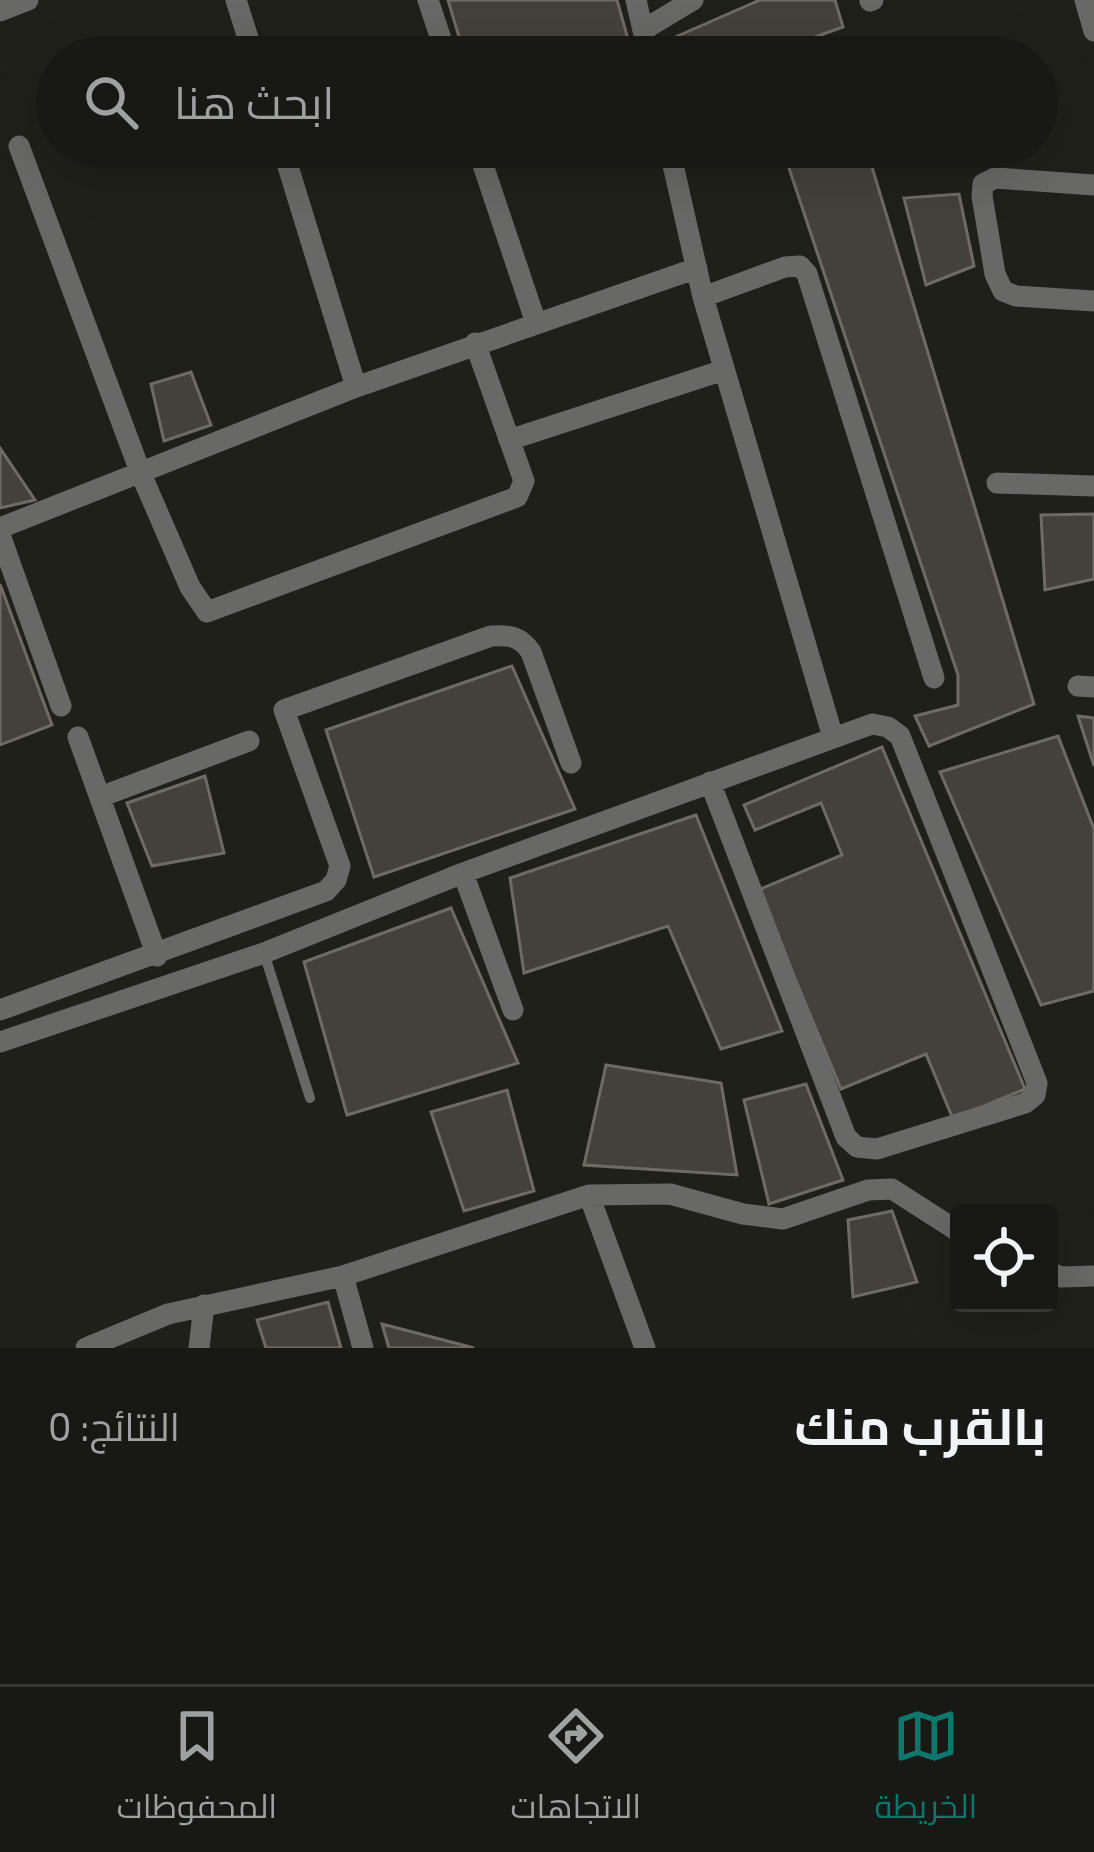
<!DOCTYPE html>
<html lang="ar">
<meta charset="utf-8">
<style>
:root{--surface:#181814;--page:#252522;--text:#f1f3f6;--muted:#9fa0a0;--line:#363734;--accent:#0f766e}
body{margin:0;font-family:"Exo 2",Cairo,sans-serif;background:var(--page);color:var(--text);direction:rtl}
.controls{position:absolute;right:36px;bottom:36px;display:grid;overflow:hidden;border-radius:12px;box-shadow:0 12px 48px #0002}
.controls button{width:108px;height:108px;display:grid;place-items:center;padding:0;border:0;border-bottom:3px solid var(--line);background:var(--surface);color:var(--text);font:60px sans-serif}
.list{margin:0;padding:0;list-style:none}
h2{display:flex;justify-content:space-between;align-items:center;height:156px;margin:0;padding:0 48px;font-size:51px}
h2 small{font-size:39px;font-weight:400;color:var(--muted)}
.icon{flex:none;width:66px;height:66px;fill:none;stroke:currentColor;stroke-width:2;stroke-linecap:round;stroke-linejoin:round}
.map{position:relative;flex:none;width:1094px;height:1348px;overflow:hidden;direction:ltr}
.search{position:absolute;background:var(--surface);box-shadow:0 12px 48px #0002;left:36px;right:36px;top:36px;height:132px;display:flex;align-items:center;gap:30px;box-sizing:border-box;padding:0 42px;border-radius:66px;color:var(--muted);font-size:45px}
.sheet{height:336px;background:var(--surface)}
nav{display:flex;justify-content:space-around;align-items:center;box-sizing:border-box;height:168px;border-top:3px solid var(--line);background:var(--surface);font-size:33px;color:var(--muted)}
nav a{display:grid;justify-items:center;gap:6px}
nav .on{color:var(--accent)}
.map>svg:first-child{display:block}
.building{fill:#44413c;stroke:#6e6b65;stroke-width:3}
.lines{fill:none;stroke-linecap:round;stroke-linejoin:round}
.lane{stroke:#686966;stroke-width:10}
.street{stroke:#686966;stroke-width:21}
</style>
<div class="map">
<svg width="1094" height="1348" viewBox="0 0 1094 1348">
<rect width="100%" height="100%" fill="#20201b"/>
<path class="building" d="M448,0H617L633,57H465Z
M760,0H835L843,27L759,57H669L664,42Z
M696,147H766L768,155L700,162Z
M815,147H866L1034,704L929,746L915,716L958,705V675L786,159Z
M959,194L974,266L926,285L904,198Z
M191,372L211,425L164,441L151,384Z
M0,448L35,500L0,508Z
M1094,514V579L1045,590L1041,515Z
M0,584L52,725L0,745Z
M512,666L575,809L374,877L326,730Z
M1078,716L1094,718V766Z
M1058,736L1094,829V991L1041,1005L940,772Z
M882,747L1025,1089L953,1119L926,1054L841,1089L758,890L842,855L821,803L755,830L744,805Z
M205,776L224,853L152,866L127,803Z
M696,815L782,1031L721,1049L668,926L524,973L510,878Z
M451,908L518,1063L347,1115L304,962Z
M606,1065L721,1083L737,1175L584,1165Z
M806,1084L843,1180L769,1204L744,1100Z
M507,1090L534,1191L464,1211L431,1112Z
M892,1211L917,1282L853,1297L848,1220Z
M328,1302L341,1348H266L257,1320Z
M382,1324L474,1348H389Z"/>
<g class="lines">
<path class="lane" d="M264,953L310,1098"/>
<path class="street" d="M236,0L254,57
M428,0L447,57
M636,0L649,57
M1085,0L1094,31
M870,1L873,0
M0,11L28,0
M643,30L693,0
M19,146L141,474L190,587L207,612L517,497L524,481L475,343
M282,147L356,387
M477,147L536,323
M669,147L703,297L833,737
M1094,185L995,178L983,184L982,196L995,274L1003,291L1016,296L1094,301
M703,297L785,267L800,266L807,274L934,678
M509,440L724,370
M997,483L1094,486
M0,528L356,387L697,268
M0,535L61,706
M1078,686L1094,687
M78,737L157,956
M100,797L249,741
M463,873L513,1010
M0,1010L326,891L336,880L340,866L284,710L491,636C510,635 520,636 531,652L571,763
M0,1042L264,953L463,873L872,724L888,727L900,736L1037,1083L1035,1095L1025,1103L877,1149L857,1147L846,1137L710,782
M589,1195L645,1348
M1049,1272L1061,1277L1094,1276
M343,1276L363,1348
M86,1348L168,1314L343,1276L589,1195L670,1194L743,1214L783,1219L868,1190L892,1189L959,1232
M199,1348L204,1305"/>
</g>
</svg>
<div class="controls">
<button><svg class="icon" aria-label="locate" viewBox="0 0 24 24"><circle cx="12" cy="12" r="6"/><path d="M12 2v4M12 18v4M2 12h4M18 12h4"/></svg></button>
</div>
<div class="search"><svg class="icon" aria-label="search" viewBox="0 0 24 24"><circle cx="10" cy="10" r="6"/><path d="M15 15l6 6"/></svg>ابحث هنا</div>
</div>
<section class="sheet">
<h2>بالقرب منك<small>النتائج: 0</small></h2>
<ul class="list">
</ul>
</section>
<nav>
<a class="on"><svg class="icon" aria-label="map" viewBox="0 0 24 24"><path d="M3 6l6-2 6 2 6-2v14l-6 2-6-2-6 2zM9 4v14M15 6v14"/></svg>الخريطة</a>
<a><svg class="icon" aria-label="directions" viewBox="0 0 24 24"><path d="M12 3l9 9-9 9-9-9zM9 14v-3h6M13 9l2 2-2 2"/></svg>الاتجاهات</a>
<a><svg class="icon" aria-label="saved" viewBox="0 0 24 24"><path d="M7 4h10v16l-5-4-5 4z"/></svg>المحفوظات</a>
</nav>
